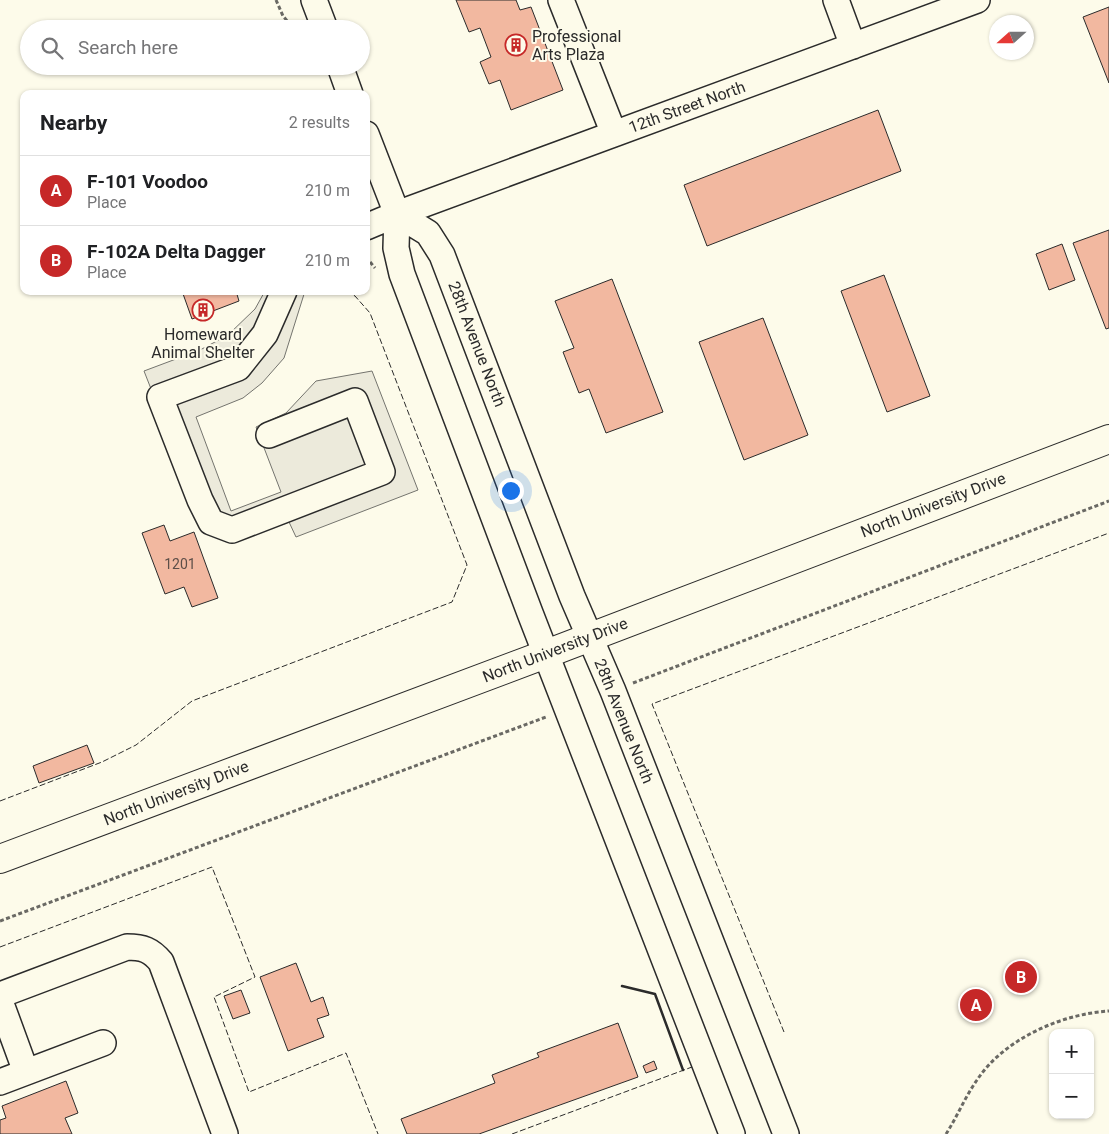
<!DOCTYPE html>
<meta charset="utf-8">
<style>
:root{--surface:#fff;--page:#f2f2f2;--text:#202124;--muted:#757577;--line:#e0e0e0;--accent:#c62828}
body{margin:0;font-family:Roboto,sans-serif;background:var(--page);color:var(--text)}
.controls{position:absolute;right:15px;bottom:15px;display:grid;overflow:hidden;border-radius:10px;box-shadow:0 1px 4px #0004}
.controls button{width:45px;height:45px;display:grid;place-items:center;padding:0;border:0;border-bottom:1px solid var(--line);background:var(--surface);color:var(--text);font:25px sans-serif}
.compass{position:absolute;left:989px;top:15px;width:45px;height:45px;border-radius:50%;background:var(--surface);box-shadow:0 1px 4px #0004;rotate:249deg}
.you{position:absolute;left:510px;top:490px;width:18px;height:18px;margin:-12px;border:4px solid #fff;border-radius:50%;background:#1a73e8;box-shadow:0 0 0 8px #1a73e833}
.badge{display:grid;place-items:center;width:32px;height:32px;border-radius:50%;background:var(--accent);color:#fff;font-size:16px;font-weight:700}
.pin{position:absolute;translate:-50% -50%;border:2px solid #fff;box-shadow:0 1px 5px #0006}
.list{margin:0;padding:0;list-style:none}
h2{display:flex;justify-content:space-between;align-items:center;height:65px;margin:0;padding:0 20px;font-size:21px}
h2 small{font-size:16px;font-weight:400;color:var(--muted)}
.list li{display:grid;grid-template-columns:32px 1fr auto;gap:15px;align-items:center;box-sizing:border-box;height:70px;padding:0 20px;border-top:1px solid var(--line)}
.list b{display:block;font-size:19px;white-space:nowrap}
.list p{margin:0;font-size:16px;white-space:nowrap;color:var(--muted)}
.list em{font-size:16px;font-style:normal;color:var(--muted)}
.icon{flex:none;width:28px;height:28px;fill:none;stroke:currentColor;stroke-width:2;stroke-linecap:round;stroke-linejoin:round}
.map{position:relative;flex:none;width:1109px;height:1134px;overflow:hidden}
.search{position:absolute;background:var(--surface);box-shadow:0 1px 4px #0004;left:20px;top:20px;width:350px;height:55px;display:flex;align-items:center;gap:12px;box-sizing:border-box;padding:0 18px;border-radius:28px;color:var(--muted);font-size:19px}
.panel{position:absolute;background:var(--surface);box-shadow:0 1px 4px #0004;left:20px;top:90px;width:350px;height:205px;border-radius:10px}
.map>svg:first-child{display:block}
.parking{fill:#eceadb;stroke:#74746e}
.building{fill:#f2b8a0;stroke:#2b2b2b}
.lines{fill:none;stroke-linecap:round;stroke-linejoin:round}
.minor-casing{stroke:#2b2b2b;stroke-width:28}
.major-casing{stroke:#2b2b2b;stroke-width:30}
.path{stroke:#6a6964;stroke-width:3;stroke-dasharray:4 2.5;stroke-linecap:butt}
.minor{stroke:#fdfbea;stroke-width:25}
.major{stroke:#fdfbea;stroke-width:28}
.fence{stroke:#2b2b2b;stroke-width:1;stroke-dasharray:6 2.5;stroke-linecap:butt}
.wall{stroke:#2b2b2b;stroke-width:2.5}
.labels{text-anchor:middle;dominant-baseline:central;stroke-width:4;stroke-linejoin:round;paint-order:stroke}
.number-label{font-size:14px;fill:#5d4e48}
.poi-label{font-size:16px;fill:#2b2b2b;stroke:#fdfbea;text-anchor:start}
.street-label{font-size:16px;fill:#2b2b2b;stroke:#fdfbea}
</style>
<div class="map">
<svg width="1109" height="1134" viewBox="0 0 1109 1134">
<rect width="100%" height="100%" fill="#fdfbea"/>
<path class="parking" d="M265,291H305L284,358L262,383L243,398L196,417L231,511L281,492L256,427L286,413L316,381L372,371L418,490L296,537L289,522L242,539L202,519L144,371L200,350L228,335L255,309Z"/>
<path class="building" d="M456,0H516L520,10L531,7L563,90L511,110L500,80L489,84L480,62L491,57L480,28L469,32Z
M1109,7V83L1083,17Z
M878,110L901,171L707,246L684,185Z
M1109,230V328L1106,329L1073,243Z
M1062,244L1075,280L1049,290L1036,254Z
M884,275L930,396L887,412L841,291Z
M612,279L663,412L606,433L589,389L579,393L563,352L574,348L555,301Z
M182,291H236L239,301L192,319Z
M763,318L808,435L744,460L699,342Z
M164,525L170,541L194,532L218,598L192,607L184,587L165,594L142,533Z
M87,745L94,763L39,783L33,766Z
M296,963L311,1002L323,997L329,1015L317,1019L324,1037L288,1051L260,977Z
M241,990L250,1013L233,1019L224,996Z
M618,1023L638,1077L479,1134H407L401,1119L495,1083L492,1075L539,1057L537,1053Z
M654,1061L657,1069L646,1073L643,1066Z
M66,1081L78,1113L65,1118L72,1134H0V1120L6,1118L2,1106Z"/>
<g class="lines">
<g class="minor-casing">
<path id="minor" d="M314,0L325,29
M561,0L614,134
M836,0L853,46
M340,66L350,94
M366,134L397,214L396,248L402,274L530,613L732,1134
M397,214L428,233L442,255L572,596L613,691L786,1134
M366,227L397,214L977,0
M269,435L355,401L382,472L232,530L211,522L200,500L160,397L238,368L265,334L284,291
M0,995L127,947C143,947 151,950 161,962L225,1134
M0,1001L26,1072
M0,1082L103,1043"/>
</g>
<g class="major-casing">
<path id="major" d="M0,859L546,654L1109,439"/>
</g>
<path class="path" d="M276,0L283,16L294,29
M366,257L375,268
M633,683L1109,501
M0,921L546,717
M946,1134C957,1117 965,1097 977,1080C1004,1039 1061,1014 1109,1011"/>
<use href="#minor" class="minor"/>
<use href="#major" class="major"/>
<path class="fence" d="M0,801L102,762L136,745L192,701L452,602L467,565L370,313L355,296L346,291
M0,947L212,867L255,977L214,997L249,1092L346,1053L378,1134
M784,1032L652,704L1109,533
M512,1134L692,1067"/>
<path class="wall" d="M622,986L655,994L683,1070"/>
</g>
<defs>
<g id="building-ring" transform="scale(1.125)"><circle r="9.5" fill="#fdfbea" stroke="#c62828" stroke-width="1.5"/><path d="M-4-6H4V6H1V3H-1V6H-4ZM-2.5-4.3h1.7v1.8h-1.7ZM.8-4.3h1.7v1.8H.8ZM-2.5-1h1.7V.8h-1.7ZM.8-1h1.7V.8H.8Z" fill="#c62828"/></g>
</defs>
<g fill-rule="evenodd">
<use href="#building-ring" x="516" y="45"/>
<use href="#building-ring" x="203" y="310"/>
</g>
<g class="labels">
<g class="number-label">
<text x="180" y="564">1201</text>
</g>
<g class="poi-label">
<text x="532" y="36">Professional<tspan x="532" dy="18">Arts Plaza</tspan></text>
<text x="203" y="334" text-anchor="middle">Homeward<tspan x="203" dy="18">Animal Shelter</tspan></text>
</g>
<g class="street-label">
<text transform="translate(687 107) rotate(-20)">12th Street North</text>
<text transform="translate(477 344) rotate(69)">28th Avenue North</text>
<text transform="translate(933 505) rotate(-21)">North University Drive</text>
<text transform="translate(555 650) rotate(-21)">North University Drive</text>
<text transform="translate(624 721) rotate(68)">28th Avenue North</text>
<text transform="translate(176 793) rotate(-21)">North University Drive</text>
</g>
</g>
</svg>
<div class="controls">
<button>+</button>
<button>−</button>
</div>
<svg class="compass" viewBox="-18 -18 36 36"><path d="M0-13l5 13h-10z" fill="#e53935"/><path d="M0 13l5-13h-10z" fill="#757577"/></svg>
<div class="you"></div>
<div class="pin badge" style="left:976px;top:1005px">A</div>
<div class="pin badge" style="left:1021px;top:977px">B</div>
<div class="search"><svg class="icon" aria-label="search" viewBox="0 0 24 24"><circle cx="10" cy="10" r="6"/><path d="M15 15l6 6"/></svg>Search here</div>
<section class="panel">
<h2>Nearby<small>2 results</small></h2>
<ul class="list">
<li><span class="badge">A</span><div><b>F-101 Voodoo</b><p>Place</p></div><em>210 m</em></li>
<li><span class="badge">B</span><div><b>F-102A Delta Dagger</b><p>Place</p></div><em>210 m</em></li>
</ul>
</section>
</div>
